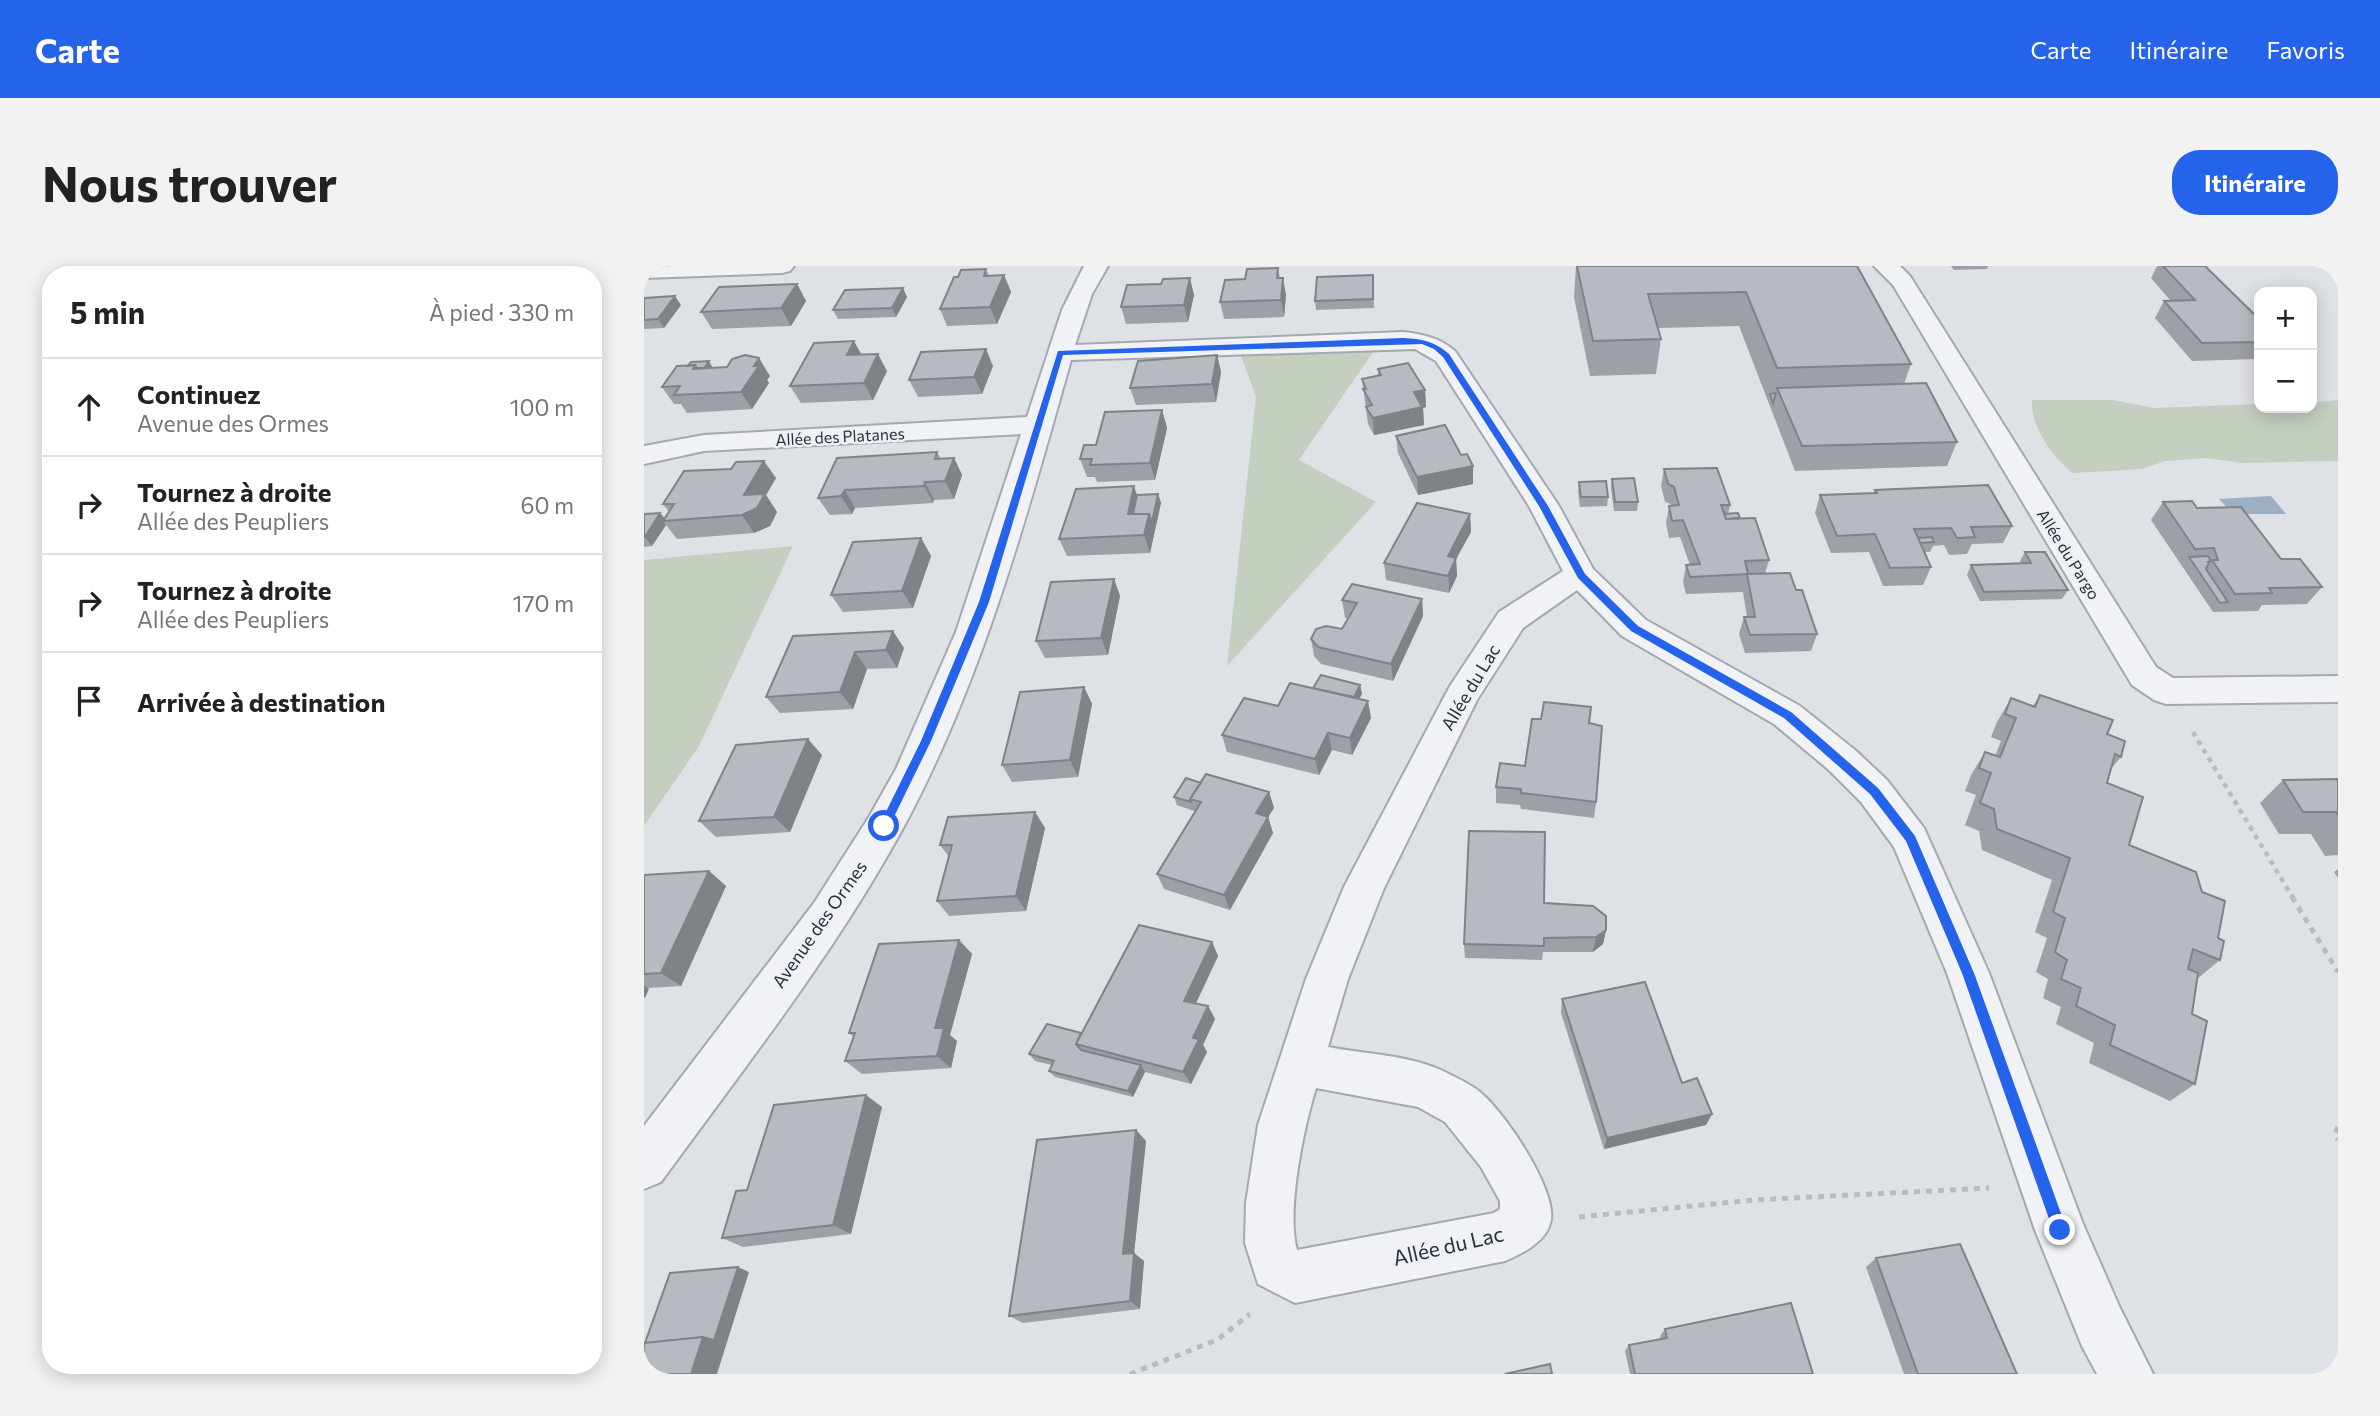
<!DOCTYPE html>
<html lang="fr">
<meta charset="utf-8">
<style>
:root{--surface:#fff;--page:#f2f2f2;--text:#222;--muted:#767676;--line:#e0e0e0;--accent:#2563eb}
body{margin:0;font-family:Commissioner,sans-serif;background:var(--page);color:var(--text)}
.controls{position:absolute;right:21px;top:21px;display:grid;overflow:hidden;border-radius:14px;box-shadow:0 4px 18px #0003}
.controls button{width:63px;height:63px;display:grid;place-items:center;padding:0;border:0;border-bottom:2px solid var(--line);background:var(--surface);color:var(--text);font:35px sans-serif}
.stop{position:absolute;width:21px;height:21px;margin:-16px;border:5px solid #2563eb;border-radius:50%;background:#fff}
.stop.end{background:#2563eb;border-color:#fff;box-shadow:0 2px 7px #0008}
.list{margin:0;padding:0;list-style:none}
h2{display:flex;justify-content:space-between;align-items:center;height:91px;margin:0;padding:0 28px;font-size:30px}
h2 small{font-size:23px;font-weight:400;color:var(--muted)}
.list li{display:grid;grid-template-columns:46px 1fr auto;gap:21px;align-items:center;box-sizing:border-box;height:98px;padding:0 28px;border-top:2px solid var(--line)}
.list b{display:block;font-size:26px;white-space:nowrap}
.list p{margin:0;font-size:23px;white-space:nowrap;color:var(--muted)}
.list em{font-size:23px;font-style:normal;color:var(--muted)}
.icon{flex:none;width:38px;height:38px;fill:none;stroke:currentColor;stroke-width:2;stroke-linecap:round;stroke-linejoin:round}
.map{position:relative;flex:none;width:1694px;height:1108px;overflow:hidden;border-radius:28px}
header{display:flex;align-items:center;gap:42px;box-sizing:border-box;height:98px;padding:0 35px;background:var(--accent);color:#fff}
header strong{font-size:33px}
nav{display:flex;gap:38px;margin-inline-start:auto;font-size:24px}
.intro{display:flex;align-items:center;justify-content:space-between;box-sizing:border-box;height:168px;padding:0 42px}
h1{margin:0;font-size:49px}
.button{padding:18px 32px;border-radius:28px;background:var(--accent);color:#fff;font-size:24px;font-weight:700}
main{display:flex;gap:42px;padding:0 42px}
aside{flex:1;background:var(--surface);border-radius:28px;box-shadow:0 4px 18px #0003}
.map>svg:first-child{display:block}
.green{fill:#c4cfc0}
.water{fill:#9dafc2}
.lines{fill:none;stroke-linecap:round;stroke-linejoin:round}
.minor-casing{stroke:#a4a8af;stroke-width:4}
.path-far1{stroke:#b8bcc1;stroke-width:4.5;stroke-dasharray:5 5;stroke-linecap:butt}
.path{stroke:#b8bcc1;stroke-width:5;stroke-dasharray:6 6;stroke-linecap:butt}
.minor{fill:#f0f2f5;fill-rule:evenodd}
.wall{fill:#9da1a7}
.shaded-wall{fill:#7f8388}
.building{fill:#b6bbc2;stroke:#7f8388;stroke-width:2}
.route{fill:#2563eb}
.labels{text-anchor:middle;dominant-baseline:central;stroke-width:5;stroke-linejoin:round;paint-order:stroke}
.far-street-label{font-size:16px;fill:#29303b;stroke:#edf0f4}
.street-label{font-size:18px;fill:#29303b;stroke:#edf0f4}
.near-street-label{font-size:21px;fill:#29303b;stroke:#edf0f4}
</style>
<header>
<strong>Carte</strong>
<nav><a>Carte</a><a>Itinéraire</a><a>Favoris</a></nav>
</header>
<div class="intro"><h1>Nous trouver</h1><a class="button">Itinéraire</a></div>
<main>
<aside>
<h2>5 min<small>À pied · 330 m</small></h2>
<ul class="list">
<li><svg class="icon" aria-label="ahead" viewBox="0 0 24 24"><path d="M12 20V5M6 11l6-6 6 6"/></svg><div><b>Continuez</b><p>Avenue des Ormes</p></div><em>100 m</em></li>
<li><svg class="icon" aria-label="right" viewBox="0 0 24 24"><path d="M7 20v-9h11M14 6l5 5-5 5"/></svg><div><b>Tournez à droite</b><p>Allée des Peupliers</p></div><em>60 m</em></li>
<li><svg class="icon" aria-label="right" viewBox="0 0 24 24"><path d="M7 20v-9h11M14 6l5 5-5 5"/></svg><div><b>Tournez à droite</b><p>Allée des Peupliers</p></div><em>170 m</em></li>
<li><svg class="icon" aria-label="arrive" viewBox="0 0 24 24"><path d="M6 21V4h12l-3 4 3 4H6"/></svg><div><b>Arrivée à destination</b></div></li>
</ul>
</aside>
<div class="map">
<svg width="1694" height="1108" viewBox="0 0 1694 1108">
<rect width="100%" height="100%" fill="#dee1e6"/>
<path class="green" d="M729,86L655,194L732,236L583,400L612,131L597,90Z
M1388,134H1469L1510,142L1615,138V142H1668V137L1694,134V195L1599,197L1562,192L1521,195L1498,203L1429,207C1409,192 1386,160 1388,134Z
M149,280L55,480L0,560V294Z"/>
<path class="water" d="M1627,230L1642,248H1589L1575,233Z"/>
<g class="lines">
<g class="minor-casing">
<path id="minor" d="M0,0H150L146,5L138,7L0,12Z
M440,0H464L448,28L431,79L759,66C779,68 796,72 811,85L915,240L949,303L1002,354L1156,440L1211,484L1243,514L1280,562L1345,707L1439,958L1476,1042L1509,1108H1453L1438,1080L1391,964L1303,707L1250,581L1217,536L1185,504L1130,458L978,370L933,324L879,362L833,434L740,622L704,713L684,781C721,788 765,789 799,805C809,810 822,816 832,823C858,841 912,922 907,954C903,976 879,987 861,995L651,1037L614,1018L601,977L602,937L614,859L662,713L700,621L806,420L855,346L919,305L885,240L792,95L771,83L427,94C383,250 340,408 264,553C195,682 103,798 17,916L0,923V860L170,637L225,551L252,503L312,366L377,168L60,185L0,198V180L60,169L383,151L418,44ZM672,822L774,841L801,856L837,901L856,935V943L850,947L653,984C642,945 660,861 672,822Z
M1230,0H1256L1266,10L1512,401L1529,412L1694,410V436L1522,438L1510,434L1488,419L1249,19Z"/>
</g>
<path class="path-far1" d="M1549,466L1649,632"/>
<path class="path" d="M1648,631L1694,706
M1694,861L1691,869L1694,874
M935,951L1110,934L1345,922
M486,1108L573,1074L606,1048"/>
<use href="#minor" class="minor"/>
</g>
<path class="wall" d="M932,0H1213L1267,98L1260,118L1313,176L1303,200L1151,205L1095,60L1014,62L1017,73L1012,108L946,110L930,31Z
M1307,0H1344L1343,3L1310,4Z
M1513,0H1561L1615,53V93L1548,95L1511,52L1520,35L1526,34L1507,12Z
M634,2L636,12L642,29L640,51L580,53L576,36L601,13Z
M342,3L345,10L360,9L367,26L353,58L303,60L296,43L314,11Z
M729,9L730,42L672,44L671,35Z
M153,18L162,35L147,60L68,63L57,46Z
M517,18L550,29L544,56L482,58L477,41Z
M263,31L252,51L194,53L189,44Z
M0,32L37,39L20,62L0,63Z
M210,75L217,88L243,105L229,134L157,137L146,120Z
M573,89L577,106L572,136L492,139L486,122Z
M349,100L338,128L274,131L265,114Z
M69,101L126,110L123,114L125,117L108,143L43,147L37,138H30L18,121Z
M734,103L781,124L782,141L779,142L780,159L730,169L724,158L718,113L734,110Z
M518,144L523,162L511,214L453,216L451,211H443L436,193L452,179Z
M752,170L817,189L829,218L774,229L754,187Z
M293,186L297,193L310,192L318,209L310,233L290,234L289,237L211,242L208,248L186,249L174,232Z
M1020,203L1086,239L1084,248L1096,252L1125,294L1121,308L1152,324L1173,368L1167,385L1101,387L1095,368L1100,351H1103L1099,326L1042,328L1039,316L1042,299H1046L1036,271L1025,272L1022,257L1025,240H1027V238L1021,236L1017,220Z
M132,212L122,229L133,246L126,260L110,267L33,273L22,259L8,280L0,281V248L16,247L21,253L25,246L19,238Z
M968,213L994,236L993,245H970L967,222Z
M935,216L964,231L963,240L936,241L934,226Z
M1231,224L1368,260L1359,277L1328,278L1323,288L1305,289L1300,279L1289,280L1286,286H1280L1287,301L1279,319L1239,320L1225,286L1187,287L1171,247L1176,229L1229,227Z
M514,228L517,237L506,287L423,290L415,273L493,229Z
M1519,236L1553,242L1637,293L1678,321L1663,338L1618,339L1614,345L1569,346L1507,254Z
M826,248L827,266L812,293L813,310L805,327L742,314L740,297Z
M277,272L287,290L269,342L199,346L187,329Z
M1381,286L1424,324L1418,333L1336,335L1323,309L1327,299L1377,297L1376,295Z
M470,313L476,330L464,389L401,392L392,375Z
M778,333L779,350L749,415L677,398L670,390L667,373L698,363L705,352H701L698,334Z
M149,370L260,382L253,402L223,403L209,443L136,447L122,431Z
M716,419L718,428L715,433L727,452L708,489L688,484L675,509L583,486L578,469L669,422Z
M440,421L448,438L434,511L368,516L358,499Z
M1396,429L1463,468L1477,491L1467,503L1463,517L1485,579L1574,672L1576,694L1553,713L1548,748L1551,818L1526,835L1445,797L1450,777L1412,758L1417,741L1399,732L1404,713L1392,706L1403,672L1391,666L1408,614L1338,584L1335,565L1321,559L1332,529L1321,525L1327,509L1341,486L1351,490L1357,475L1347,471L1353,456L1367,432L1389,440Z
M945,457L952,536L950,552L877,543L876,539L852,537V521L881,500Z
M178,489L146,566L72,571L55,555Z
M1694,513V589L1681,590L1667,568H1635L1616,537L1639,514Z
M557,517L625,526L630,542L624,551L629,567L586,644L520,623L513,608L551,546L550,545L533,539L530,531Z
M391,546L401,562L382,645L305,650L293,635L305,591L296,579Z
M1694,603V612L1690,606Z
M65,605L82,620L37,720L4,722L0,732V609Z
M900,637L962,664L959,678L949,686H899L898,694L821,692L820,678Z
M315,674L328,688L306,769L313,775L307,802L218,808L201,795L210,771L205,767Z
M568,676L574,690L552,737L564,740L571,753L559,779L563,786L547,818L501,806L489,831L411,811L405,805L408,799L391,795L385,788L437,767Z
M918,733L1038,817L1068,848L1062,859L960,883L917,747Z
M238,841L207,968L99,981L78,972L103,924Z
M492,864L502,875L490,987L500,995L496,1043L379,1057L365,1050Z
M1232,992L1373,1108H1260L1222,1001Z
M1021,1063L1169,1108H986L981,1085L985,1079L1017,1073L1016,1070Z"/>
<path class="shaded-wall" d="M360,9L367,26L353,58L346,41Z
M546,12L550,29L544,56L540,39Z
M639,12L642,29L640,51L637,34Z
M153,18L162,35L147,60L137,42Z
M259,22L263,31L252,51L248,42Z
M31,30L37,39L20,62L14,53Z
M210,75L219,92L203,89Z
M342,83L349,100L338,128L330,111Z
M234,88L243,105L229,134L220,117Z
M573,89L577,106L572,136L568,118Z
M115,92L126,110L123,114L125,117L108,143L97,126Z
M65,95L70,104L49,103L51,99Z
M781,124L782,141L779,142L780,159L730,169L729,152L770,126Z
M518,144L523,162L511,214L506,197Z
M310,192L318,209L310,233L301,215Z
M120,195L132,212L122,229L133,246L126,260L110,267L98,249L100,229Z
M829,200V218L774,229L773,211Z
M281,216L290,234L289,237L280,220Z
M490,220L496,238L492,256L484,248Z
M201,224L211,242L208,248L197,230Z
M514,228L517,237L506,287L500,269L505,248Z
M16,247L23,255H19L22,259L8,280L1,271Z
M826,248L827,266L812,293L813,310L805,327L804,290Z
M277,272L287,290L269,342L258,325Z
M470,313L476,330L464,389L457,372Z
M778,333L779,350L749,415L747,398Z
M249,365L260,382L253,402L242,384Z
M211,386L223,403L209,443L196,426Z
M716,419L718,428L707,447L706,438Z
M440,421L448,438L434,511L426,494Z
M724,435L727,452L708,489L706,472Z
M684,467L688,484L675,509L671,493Z
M164,473L178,489L146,566L130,551Z
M625,526L630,542L624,551L629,567L586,644L580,629L612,547Z
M391,546L401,562L382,645L372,630Z
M65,605L82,620L37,720L17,707Z
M962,664L959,678L949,686L952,671Z
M315,674L328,688L306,769L313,775L307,802L293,790L291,762Z
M568,676L574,690L547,748L540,735Z
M0,719L5,723L1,732L0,731Z
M564,740L571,753L559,779L563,786L547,818L539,806L549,772Z
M497,799L501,806L489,831L484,825Z
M222,829L238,841L207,968L189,959Z
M1068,848L1062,859L960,883L963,872Z
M492,864L502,875L490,987L500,995L496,1043L486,1035L479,988Z
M94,1001L105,1006L73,1108H47L59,1071Z"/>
<path class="building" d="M933,0H1213L1267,98L1133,102L1102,26L1004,28L1017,73L949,75Z
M1519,0H1561L1615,53V76L1558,77L1520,35L1551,34Z
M634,2L633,12H639L637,34L576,36L581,14L601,13L603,3Z
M342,3L340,10L360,9L346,41L296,43L310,11H314L317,4Z
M729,9V33L671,35L673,11Z
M546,12L540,39L477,41L483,19L517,18L519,13Z
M153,18L137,42L57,46L75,21Z
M259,22L248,42L189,44L201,24Z
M31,30L14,53L0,54V32Z
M210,75L203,89L234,88L220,117L146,120L170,77Z
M342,83L330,111L265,114L277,86Z
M101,89L115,92L110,100H115L97,126L30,129L36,120L18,121L33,100L51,99L49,103L83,101L88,93Z
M573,89L568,118L486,122L494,95Z
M65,95L60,102H53L51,99L44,100L47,96Z
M764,97L781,124L770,126L778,141L729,152L722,141L728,139L719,123H722L718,113L737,109L734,103Z
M1282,117L1313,176L1158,180L1133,122Z
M1132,127L1129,137L1126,128Z
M518,144L506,197L446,199L448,193H436L440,179H452L461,146Z
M801,159L817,189L823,188L829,200L773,211L752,170Z
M293,186L291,193L310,192L301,215L281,216L280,220L201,224L197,230L174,232L193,192Z
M120,195L100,229L121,228L113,242L98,249L19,255L30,238H19L40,205L87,203L92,196Z
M1073,202L1086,239H1077L1082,253L1111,252L1125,294L1101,295L1104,308L1046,311L1042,299L1056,298L1039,254L1028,255L1025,240L1035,239L1030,221L1024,218L1020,203Z
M990,212L994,236H971L968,213Z
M962,215L964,231H937L935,216Z
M1344,219L1368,260L1327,261L1331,271L1313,272L1307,262L1270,263L1287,301L1246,302L1231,268L1193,270L1176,229L1233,227L1231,224Z
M490,220L484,248H505L500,269L415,273L432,223Z
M514,228L508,256L505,248H489L493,229Z
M1548,235L1553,242L1597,241L1637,293H1656L1678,321L1625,322L1628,327L1591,328L1568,294H1574L1570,282L1551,283L1519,236Z
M773,237L826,248L804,290L812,292L804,310L740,297Z
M16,247L1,271H0V248Z
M1094,247L1096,252L1082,253L1080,248Z
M1288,271L1290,276L1276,277L1274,272Z
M277,272L258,325L187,329L209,276Z
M1381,286H1401L1424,324L1340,326L1327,299L1387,297Z
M1564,290L1567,295L1564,296L1565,297L1562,303L1584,336L1576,337L1545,291Z
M1146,307L1152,324H1158L1173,368L1106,369L1100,351H1111L1103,308Z
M470,313L457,372L392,375L407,316Z
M708,318L778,333L747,398L674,381L667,373L672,363L682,360L698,363L713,337L698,334Z
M249,365L242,384L211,386L196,426L122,431L149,370Z
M677,409L716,419L710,431L669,422Z
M646,417L724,435L706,472L684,467L671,493L578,469L600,432L634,440Z
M440,421L426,494L358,499L376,426Z
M1396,429L1469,454L1463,468L1481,475L1477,491L1471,488L1463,517L1499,531L1485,579L1552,606L1558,626L1581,635L1574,672L1580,675L1576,694L1549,683L1544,703L1554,707L1548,748L1563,755L1551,818L1466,779L1471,759L1432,740L1437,722L1417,713L1423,694L1411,686L1421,652L1409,646L1426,592L1353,563L1350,543L1336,537L1347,507L1335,502L1341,486L1356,491L1372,452L1361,448L1367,432L1391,441Z
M900,436L947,441L945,457L958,460L952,536L877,527V523L852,521L856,497L881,500L888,453H897Z
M164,473L130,551L55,555L92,479Z
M562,508L625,526L612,547L624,551L580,629L513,608L557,536L546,533Z
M542,512L557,517L546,533L547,536L530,531Z
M1694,513V549L1692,546H1659L1639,514Z
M391,546L372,630L293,635L308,579H296L304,551Z
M825,565L901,566L900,637L949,640L962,650V664L952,671L900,672V680L820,678Z
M65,605L17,707L0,708V609Z
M495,659L568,676L540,735L564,740L549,772L555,773L539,806L432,778Z
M315,674L291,762H300L293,790L201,795L211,767H205L235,678Z
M1001,716L1038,817L1053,812L1068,848L963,872L918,733Z
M403,758L437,767L432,778L437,784L497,799L484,825L405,805L410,795L385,788Z
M222,829L189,959L78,972L92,925L103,924L130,839Z
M492,864L479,988L490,987L486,1035L365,1050L393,874Z
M1316,978L1373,1108H1274L1232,992Z
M94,1001L70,1074L59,1071L1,1077L26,1007Z
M1147,1037L1169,1108H991L985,1079L1023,1072L1021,1063Z
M59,1071L47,1108H0V1077Z
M906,1098L908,1108H861Z"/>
<path class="route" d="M759,72C778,73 790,75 805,88L904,240L941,308L994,360L1147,446L1234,522L1271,570L1330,707L1423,964L1421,969L1416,972L1411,969L1409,964L1318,707L1262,575L1226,528L1140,452L987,365L934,312L895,240L799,91L790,83L778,78L419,89L345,336L287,475L244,563H236L235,560L277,475L335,336L414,85Z"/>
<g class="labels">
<g class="far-street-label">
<text transform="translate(196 170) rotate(-3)">Allée des Platanes</text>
<text transform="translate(1425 288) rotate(58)">Allée du Pargo</text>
</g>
<g class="street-label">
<text transform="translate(826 421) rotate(-59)">Allée du Lac</text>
<text transform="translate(175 658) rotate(-55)">Avenue des Ormes</text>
</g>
<g class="near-street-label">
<text transform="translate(804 979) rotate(-13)">Allée du Lac</text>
</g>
</g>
</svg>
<div class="controls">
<button>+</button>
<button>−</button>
</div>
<div class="stop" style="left:240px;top:560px"></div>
<div class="stop end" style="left:1416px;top:964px"></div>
</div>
</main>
